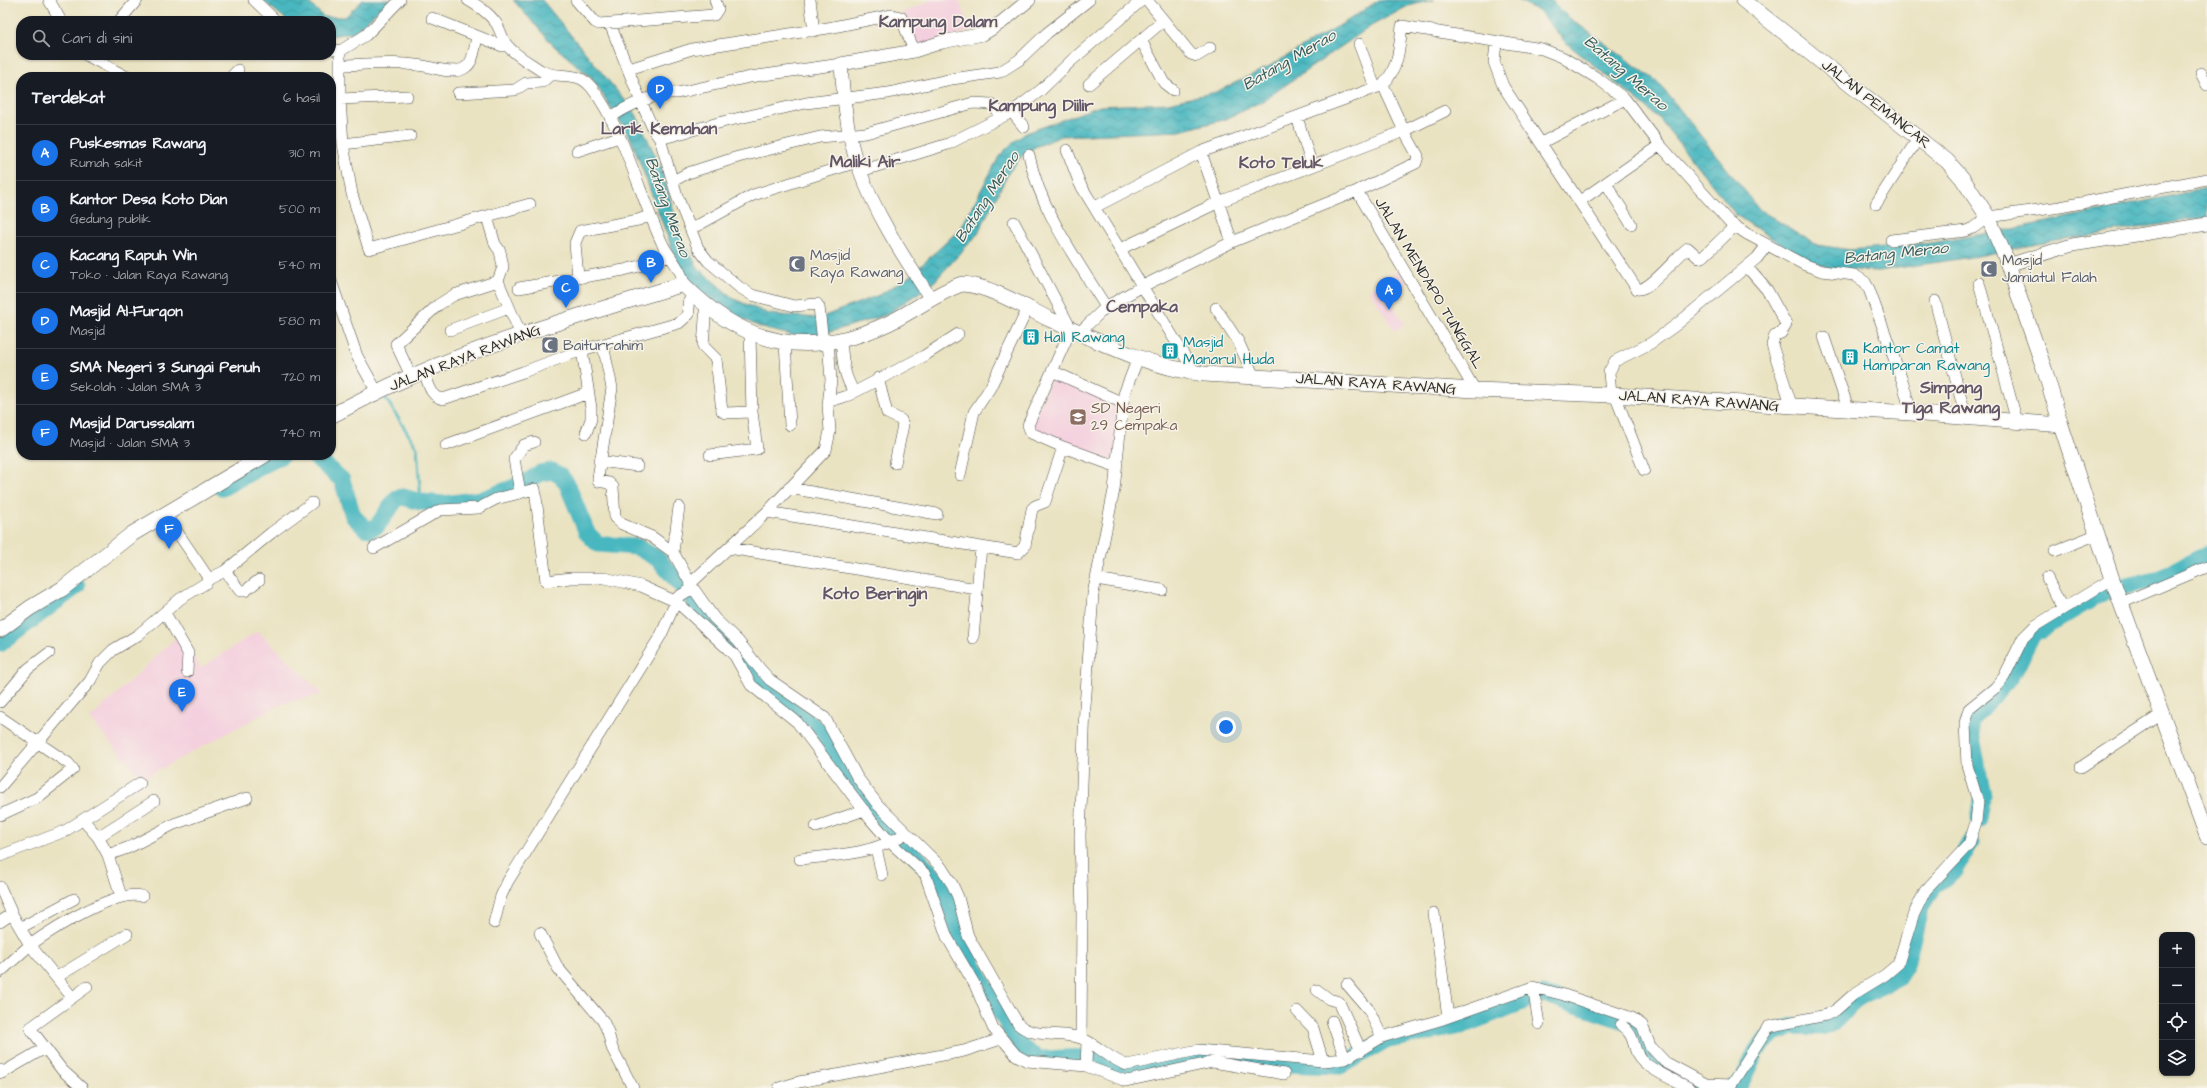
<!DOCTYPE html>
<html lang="id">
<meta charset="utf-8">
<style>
:root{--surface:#171b24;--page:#20242c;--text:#f1f3f6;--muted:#9ea1a6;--line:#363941;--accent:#1a73e8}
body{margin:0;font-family:"Architects Daughter",sans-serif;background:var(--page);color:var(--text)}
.controls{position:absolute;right:12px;bottom:12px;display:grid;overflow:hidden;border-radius:8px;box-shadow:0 1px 3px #0004}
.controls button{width:36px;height:36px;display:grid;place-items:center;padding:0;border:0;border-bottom:1px solid var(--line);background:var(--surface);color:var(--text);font:20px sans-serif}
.you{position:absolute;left:1226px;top:727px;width:14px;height:14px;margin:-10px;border:3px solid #fff;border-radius:50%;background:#1a73e8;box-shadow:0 0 0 6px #1a73e833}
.badge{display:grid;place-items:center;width:26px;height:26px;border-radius:50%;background:var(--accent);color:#fff;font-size:13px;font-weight:700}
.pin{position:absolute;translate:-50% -33px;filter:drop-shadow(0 1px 2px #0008)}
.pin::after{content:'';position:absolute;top:21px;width:14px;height:12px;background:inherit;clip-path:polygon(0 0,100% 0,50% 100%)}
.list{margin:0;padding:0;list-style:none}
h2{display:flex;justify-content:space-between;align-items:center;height:52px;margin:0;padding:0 16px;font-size:17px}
h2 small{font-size:13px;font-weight:400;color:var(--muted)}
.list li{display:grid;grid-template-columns:26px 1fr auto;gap:12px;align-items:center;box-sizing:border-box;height:56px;padding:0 16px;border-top:1px solid var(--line)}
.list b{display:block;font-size:15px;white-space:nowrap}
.list p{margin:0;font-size:13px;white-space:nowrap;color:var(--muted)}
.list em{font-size:13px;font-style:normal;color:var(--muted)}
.icon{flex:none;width:22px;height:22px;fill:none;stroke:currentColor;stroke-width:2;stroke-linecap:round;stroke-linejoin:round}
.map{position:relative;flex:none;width:2207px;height:1088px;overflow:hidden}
.search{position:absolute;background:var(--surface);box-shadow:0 1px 3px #0004;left:16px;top:16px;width:320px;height:44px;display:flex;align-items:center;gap:10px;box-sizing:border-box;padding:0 14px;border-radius:16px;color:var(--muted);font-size:15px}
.panel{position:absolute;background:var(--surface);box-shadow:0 1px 3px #0004;left:16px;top:72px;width:320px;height:388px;border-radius:16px}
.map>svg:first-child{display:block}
.built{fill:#f4cfde}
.water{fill:url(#water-waves);stroke:#3a7176}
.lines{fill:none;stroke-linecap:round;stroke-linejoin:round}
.stream{stroke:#48b7c0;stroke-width:3}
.river{stroke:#48b7c0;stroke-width:17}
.minor-casing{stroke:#484742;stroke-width:12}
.tertiary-casing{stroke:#484742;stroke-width:14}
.secondary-casing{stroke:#484742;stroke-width:16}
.minor{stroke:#fff;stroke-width:11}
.tertiary{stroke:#fff;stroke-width:13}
.secondary{stroke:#fff;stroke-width:15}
.labels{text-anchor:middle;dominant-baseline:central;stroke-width:3;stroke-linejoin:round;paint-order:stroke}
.street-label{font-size:15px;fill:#2b2b2b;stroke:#f7f3e8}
.worship-label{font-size:15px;fill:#5b616d;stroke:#f7f3e8;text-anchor:start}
.culture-label{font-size:15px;fill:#0d838f;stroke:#f7f3e8;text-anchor:start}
.education-label{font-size:15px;fill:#785e54;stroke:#f7f3e8;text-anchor:start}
.water-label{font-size:16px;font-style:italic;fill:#355c5f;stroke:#f7f3e8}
.quarter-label{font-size:17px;font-weight:bold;fill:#625667;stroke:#f7f3e8}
</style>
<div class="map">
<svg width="2207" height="1088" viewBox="0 0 2207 1088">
<defs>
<pattern id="water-waves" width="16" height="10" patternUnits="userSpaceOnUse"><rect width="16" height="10" fill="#48b7c0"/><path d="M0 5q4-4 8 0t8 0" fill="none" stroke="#3c959c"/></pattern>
</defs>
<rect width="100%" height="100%" fill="#f7f3e8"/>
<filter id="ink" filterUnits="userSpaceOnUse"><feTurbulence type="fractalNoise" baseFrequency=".025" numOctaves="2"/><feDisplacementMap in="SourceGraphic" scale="8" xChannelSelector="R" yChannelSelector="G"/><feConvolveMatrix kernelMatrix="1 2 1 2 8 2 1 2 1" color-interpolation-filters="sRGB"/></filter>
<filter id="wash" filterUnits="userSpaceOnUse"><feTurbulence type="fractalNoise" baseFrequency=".012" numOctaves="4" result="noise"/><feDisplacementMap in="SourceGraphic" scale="16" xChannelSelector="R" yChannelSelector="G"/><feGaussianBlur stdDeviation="0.9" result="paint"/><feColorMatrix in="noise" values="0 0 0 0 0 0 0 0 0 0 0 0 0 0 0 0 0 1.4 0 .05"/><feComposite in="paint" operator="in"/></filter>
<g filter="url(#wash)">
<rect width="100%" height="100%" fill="#eae3c2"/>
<path class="built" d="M928,0H959L971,31L916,46L903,12L929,2Z
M1400,270L1408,283L1387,296L1405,324L1395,331L1369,290Z
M1053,375L1122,405L1113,462L1030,429Z
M258,631L322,694L279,705L142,779L90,719L179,635L201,668Z"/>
<path class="water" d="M262,0H306L324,17H345L363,0H390L354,32L331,36V21H288Z
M513,0H542L636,114L661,168L682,240L699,269L734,299L769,314L819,318L879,295L910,276L960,229L1000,155L1015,141L1026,133L1100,106L1168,103L1216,92L1270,66L1347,21L1379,0H1434L1408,6L1371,26L1261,102L1226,119L1180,131L1062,136L1035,147L1022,156L1009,172L977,235L932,284L886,315L830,332L799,337L762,328L736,316L702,293L679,267L631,139L592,78L554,46Z
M1518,0H1551L1568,17L1658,82L1760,210L1817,245L1850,250L1931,243L2018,228L2207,188V217L2038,244L1978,256L1878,271L1832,269L1798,256L1736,215L1659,118L1565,42L1540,12Z"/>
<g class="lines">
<path class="stream" d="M383,394L417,448L421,502"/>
<path class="river" d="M313,455L342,480L353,516L365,528L371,529L377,526L397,498L403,497L421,502L444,504L483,499L525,483L540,473L552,471L561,476L567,484L587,533L598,544L637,547L658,559L726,637L759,685L823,733L853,786L944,887L959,940L1020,1046L1038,1059L1096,1057L1127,1072L1216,1054L1251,1063L1340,1066L1384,1041L1461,1026L1543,994L1630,1023L1652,1060L1699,1088
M222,488L282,455
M0,644L77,586
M1979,819L1983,795L1969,722L2012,676L2033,634L2106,591L2160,578L2207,554
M1732,1088L1741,1083L1756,1051L1774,1033L1793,1026L1821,1027L1835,1021L1858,998L1899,976L1906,965L1921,906L1934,886L1955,870L1971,842"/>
</g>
</g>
<g filter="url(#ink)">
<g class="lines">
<g class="minor-casing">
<path id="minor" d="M49,0L61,21
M254,0L276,21
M468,0C478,6 488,12 496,23C500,29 502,38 506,44C514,55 530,63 540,70C558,81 576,68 592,88C624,129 640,197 663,245C670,258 683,271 684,285
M576,0L595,22L599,24L714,15L718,9L715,0
M810,0L814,31
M1147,0L1191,54L1197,56L1210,48
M432,18L502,46L507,45
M119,21L137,0
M610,24L637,92L653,129L660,139L677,196L698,248L708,261L739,287L752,295L794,306L817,304L819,307L823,342
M1141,40L1164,83L1173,90
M1496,43L1494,62L1503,86L1637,289C1650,292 1677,255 1688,248L1699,258L1704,256L1735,226
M1359,44L1375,87
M331,49L340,51L366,35L400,0
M340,51V99L343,144L352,194L369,249L530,204
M86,55L127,77
M341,65C372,64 403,61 433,68C442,70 458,74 466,67C474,62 475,45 477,36
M629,69L692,49L828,28L892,15L901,17L914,51
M2201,73L2207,85
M231,77L238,70
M1089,84L1163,21
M458,93L515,90L526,83L542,82L550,75
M340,99L407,96
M1012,112L1024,127
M1297,117L1312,166
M610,118C624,107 660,91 677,93L750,77L841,64
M660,139L722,122L806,103L888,93L952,79L1000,72L1019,60L1047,33L1089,0
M1541,143L1625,99
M343,144L410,136
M1067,150L1080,184L1195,373
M577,151L619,137
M1201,152L1232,242
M1029,155C1040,210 1077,260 1106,307
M861,171L948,144L1012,112L1041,90L1071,61L1142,0
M673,181L688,173L738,157L820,137L866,133L973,103L991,104L1003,116
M1606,183L1631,224
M1357,191L1475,390
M1580,201L1660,145
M1876,204L1919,137
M1095,207L1201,152L1383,85C1399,67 1399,49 1402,26L1542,49L1562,57L1597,78L1625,99L1660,145L1729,222L1747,234L1803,264L1822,271L1854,275L1865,282L1869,289L1903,383L1911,413
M487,217L495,244L500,251L503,267L498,281L521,335
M1014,222L1071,329L1028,425L1031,433L1063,447L1115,466
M691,229L753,195L857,162
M1891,240L1966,231L1973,228L1988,217L2060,207L2207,179
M1120,249L1219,202L1404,131L1445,111
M1747,267L1767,290L1786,324L1781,333L1775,335L1772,345L1792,407
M578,277L575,243L580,231L638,220L649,216
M331,281L357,356L377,392
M1979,283L2017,422
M519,288L624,270L655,262L669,256
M1935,301L1966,418
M706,305L703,346L716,359L722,411L725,413L752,412
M1216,308L1238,341L1254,377
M450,330L509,308
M1079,333L1106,307L1141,287L1232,242L1357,191L1416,163L1418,156L1404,131L1383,85
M1824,337L1849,411
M841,340C843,361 843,374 854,392
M785,343L790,425
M603,345L612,388L598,478V481L609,483L613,487L615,518L622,524L652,537L673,552L693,588L714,618L738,641L760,669L770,680L825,718L857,777L878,805L941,867L952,884L958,897L968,936L1018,1024C1033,1039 1062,1031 1081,1038C1098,1045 1110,1060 1127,1065L1198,1050L1323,1061L1345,1059L1382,1037L1440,1020L1533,987L1564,995L1632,1018L1642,1025L1650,1046L1665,1062L1706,1084L1731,1085L1768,1027L1826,1015L1836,1010L1854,994L1885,975L1898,964L1913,916L1925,891L1969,844L1976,822L1978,802L1967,765L1965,723L1969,709L1995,688L2004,677L2023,638L2035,626L2112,579
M582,350L591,408V419L586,433
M424,371C428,382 430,397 443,399L523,372L582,350L679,323L689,314L688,303L693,294
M1052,371L1123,403
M411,376L396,344L438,305L454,295L498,281
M878,378L887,413L901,420L903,425L895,463
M1611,395L1609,372L1615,361L1651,343L1676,325L1757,258L1767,245
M1615,395L1644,470
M830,401L847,396L924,356L958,334
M446,445L588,393
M710,455L757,449L752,412L750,334
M599,461L637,466
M960,475L974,412L990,388L1028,308
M789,488L937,514
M520,492L514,459L524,445L534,442
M767,512L1018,553L1025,546L1032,509L1035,506L1045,502L1063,447
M374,548L440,510L479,508L496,499L535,489L546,581L571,578H604L641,586L677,602L728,649L735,656L751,685L797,722L871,820L891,843L925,874L947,937L975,985L993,1028L1016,1055L1027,1061L1086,1066L1126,1081L1213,1062L1284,1074
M729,548L977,589
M2055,551L2098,534
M673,552L679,507
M225,571L240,591H245L259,580
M2047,578L2062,608
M209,579L225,571L271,533L312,503
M1096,579L1162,590
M691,583L767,512L826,450L830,431L828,405L831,380L828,342
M2121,603L2207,567
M165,613L188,653L187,672
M973,638L981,547
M0,702L28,669L49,653
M0,717L68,763L73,769L37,798L0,815
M2081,767L2162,714
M0,787L90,681L100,663L113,650L138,635L180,599L206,583L209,579L165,514
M83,820L98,837L108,855L121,896
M816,827L864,810
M98,837L154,801
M876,848L882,875
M108,855L130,847L174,824L247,798
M0,856L65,831L140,783
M800,859C839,855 870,855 905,834
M0,887L12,914L30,945L0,972
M1434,913L1448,1017
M0,922L12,914
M494,923L501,896L508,881L661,635L678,597L693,588
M20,928L74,899
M540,933L558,968L603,1021L608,1032L612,1048L633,1088
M57,977L127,934
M1347,984L1369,1010L1382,1037
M1533,987L1539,1024
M1317,990L1329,999L1339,1002L1361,1051
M72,997L30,945C54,928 114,890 142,896
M1297,1011L1313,1028L1323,1061
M1332,1021L1345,1059
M1621,1025C1639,1038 1630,1050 1643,1061C1655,1073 1675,1080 1689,1088
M1081,1038L1082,914L1080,836L1085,707L1093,594L1114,490L1124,394L1138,358
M1086,1066L1087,1042
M0,1070L2,1073L45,1048
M82,1088L62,1070L30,1028L87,987
M779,1088L799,1082L964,1051L1001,1039"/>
</g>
<g class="tertiary-casing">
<path id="tertiary" d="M2008,265L2072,245L2207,224
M931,299C903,256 874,212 857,163C847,134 843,95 841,64L914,51L942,42L983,34L1002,22L1029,0"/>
</g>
<g class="secondary-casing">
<path id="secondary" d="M1743,0L1947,161L1962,178L1988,217L2005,256L2045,371L2061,425L2112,579L2207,836
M331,416C357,402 383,388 410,377C497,339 589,313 680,285H684C745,347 810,360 889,323C914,311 936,293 962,284C988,285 1025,307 1049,319C1099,342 1149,367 1204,374L1475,390L1611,395L1911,413L2061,425
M0,630L30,608L62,589L132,534L265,455"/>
</g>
<use href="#minor" class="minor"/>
<use href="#tertiary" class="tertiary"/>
<use href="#secondary" class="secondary"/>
</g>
</g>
<defs>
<g id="mosque-square" transform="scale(0.9)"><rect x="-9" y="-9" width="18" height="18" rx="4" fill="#6b7280" stroke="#f7f3e8"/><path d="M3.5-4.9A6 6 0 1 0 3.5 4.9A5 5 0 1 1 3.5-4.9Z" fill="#fff"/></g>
<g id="building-square" transform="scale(0.9)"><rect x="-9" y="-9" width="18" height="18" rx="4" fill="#0f9aa8" stroke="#f7f3e8"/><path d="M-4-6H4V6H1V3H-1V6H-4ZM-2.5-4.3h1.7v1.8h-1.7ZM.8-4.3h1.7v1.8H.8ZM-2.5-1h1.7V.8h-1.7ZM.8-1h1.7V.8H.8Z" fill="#fff"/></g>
<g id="school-square" transform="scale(0.9)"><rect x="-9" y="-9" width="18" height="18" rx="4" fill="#8d6e63" stroke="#f7f3e8"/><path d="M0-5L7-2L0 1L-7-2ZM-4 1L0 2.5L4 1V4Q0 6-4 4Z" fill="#fff"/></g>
</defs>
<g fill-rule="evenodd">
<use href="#mosque-square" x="797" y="264"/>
<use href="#mosque-square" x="1989" y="269"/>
<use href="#building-square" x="1031" y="337"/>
<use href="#mosque-square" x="550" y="345"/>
<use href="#building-square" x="1170" y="351"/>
<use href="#building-square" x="1850" y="357"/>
<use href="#school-square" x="1078" y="417"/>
</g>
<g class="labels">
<g class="street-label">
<text transform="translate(1876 104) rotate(38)">JALAN PEMANCAR</text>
<text transform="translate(1429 283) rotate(59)">JALAN MENDAPO TUNGGAL</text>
<text transform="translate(465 358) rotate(-21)">JALAN RAYA RAWANG</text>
<text transform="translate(1376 384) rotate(4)">JALAN RAYA RAWANG</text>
<text transform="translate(1699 401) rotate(4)">JALAN RAYA RAWANG</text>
</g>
<g class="worship-label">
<text x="810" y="255">Masjid<tspan x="810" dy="17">Raya Rawang</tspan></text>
<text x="2002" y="260">Masjid<tspan x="2002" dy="17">Jamiatul Falah</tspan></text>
<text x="563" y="345">Baiturrahim</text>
</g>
<g class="culture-label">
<text x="1044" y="337">Hall Rawang</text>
<text x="1183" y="342">Masjid<tspan x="1183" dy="17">Manarul Huda</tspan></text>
<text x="1863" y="348">Kantor Camat<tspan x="1863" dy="17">Hamparan Rawang</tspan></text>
</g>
<g class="education-label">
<text x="1091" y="408">SD Negeri<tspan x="1091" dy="17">29 Cempaka</tspan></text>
</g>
<g class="water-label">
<text transform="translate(1289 60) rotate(-30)">Batang Merao</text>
<text transform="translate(1626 73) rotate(41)">Batang Merao</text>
<text transform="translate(987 197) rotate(-57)">Batang Merao</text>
<text transform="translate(668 207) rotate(70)">Batang Merao</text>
<text transform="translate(1896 253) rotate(-6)">Batang Merao</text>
</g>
<g class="quarter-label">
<text x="938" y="22">Kampung Dalam</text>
<text x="1041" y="106">Kampung Diilir</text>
<text x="659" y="129">Larik Kemahan</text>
<text x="865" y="162">Maliki Air</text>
<text x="1281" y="163">Koto Teluk</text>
<text x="1142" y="307">Cempaka</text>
<text x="1951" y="388">Simpang<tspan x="1951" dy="20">Tiga Rawang</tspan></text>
<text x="875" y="594">Koto Beringin</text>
</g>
</g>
</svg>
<div class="controls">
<button>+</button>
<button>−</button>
<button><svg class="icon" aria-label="locate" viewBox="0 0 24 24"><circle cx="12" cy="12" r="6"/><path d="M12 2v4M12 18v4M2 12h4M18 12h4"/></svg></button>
<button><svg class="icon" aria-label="layers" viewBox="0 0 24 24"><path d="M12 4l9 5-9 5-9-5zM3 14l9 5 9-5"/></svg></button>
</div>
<div class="you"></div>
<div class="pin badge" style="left:1389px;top:310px">A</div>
<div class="pin badge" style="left:651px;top:283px">B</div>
<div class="pin badge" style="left:566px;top:308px">C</div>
<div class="pin badge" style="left:660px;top:109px">D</div>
<div class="pin badge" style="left:182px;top:712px">E</div>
<div class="pin badge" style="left:169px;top:549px">F</div>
<div class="search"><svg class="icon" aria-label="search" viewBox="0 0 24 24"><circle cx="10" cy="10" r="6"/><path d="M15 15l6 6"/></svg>Cari di sini</div>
<section class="panel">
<h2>Terdekat<small>6 hasil</small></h2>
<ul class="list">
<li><span class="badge">A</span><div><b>Puskesmas Rawang</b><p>Rumah sakit</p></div><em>310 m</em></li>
<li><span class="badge">B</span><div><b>Kantor Desa Koto Dian</b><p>Gedung publik</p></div><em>500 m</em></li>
<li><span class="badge">C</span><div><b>Kacang Rapuh Win</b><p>Toko · Jalan Raya Rawang</p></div><em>540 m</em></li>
<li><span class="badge">D</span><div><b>Masjid Al-Furqon</b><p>Masjid</p></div><em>580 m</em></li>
<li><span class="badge">E</span><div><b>SMA Negeri 3 Sungai Penuh</b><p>Sekolah · Jalan SMA 3</p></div><em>720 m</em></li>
<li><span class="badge">F</span><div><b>Masjid Darussalam</b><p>Masjid · Jalan SMA 3</p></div><em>740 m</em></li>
</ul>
</section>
</div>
